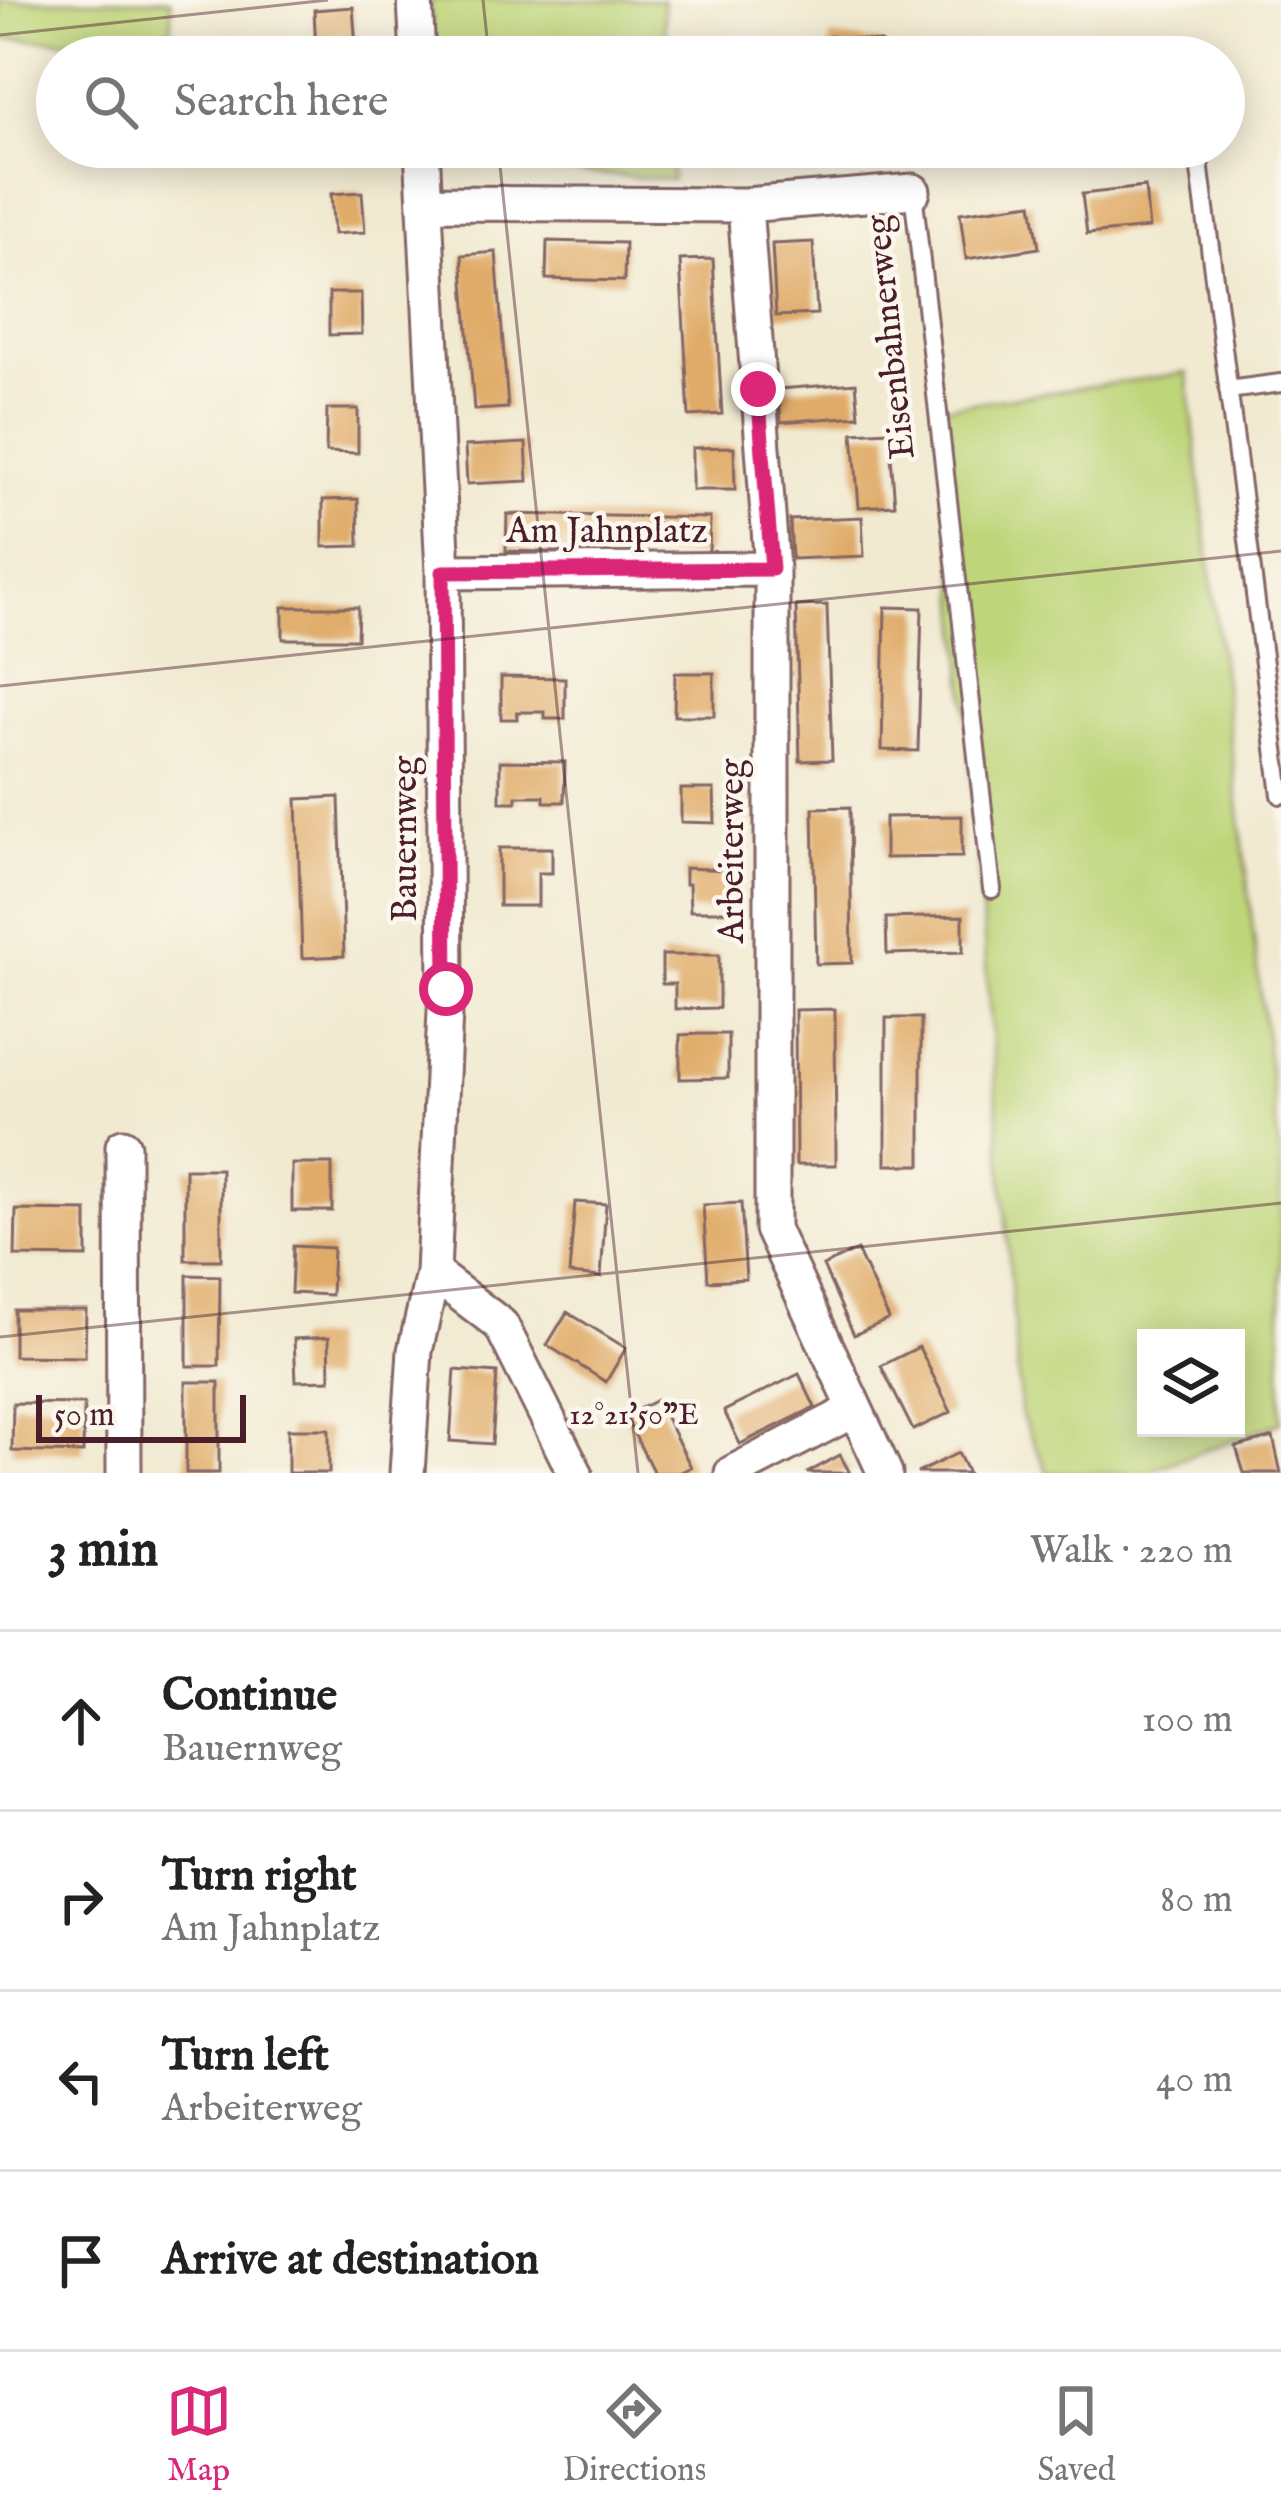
<!DOCTYPE html>
<meta charset="utf-8">
<style>
:root{--surface:#fff;--page:#f2f2f2;--text:#222;--muted:#767676;--line:#e0e0e0;--accent:#db2777}
body{margin:0;font-family:"IM FELL English",serif;background:var(--page);color:var(--text)}
.controls{position:absolute;right:36px;bottom:36px;display:grid;overflow:hidden;border-radius:0px;box-shadow:0 6px 30px #0003}
.controls button{width:108px;height:108px;display:grid;place-items:center;padding:0;border:0;border-bottom:3px solid var(--line);background:var(--surface);color:var(--text);font:60px sans-serif}
.scale{position:absolute;left:36px;bottom:30px;width:210px;box-sizing:border-box;padding-left:12px;border:6px solid #4a1f2b;border-top:0;font-size:33px;line-height:42px;white-space:nowrap;color:#4a1f2b;-webkit-text-stroke:9px #fbf7ec;paint-order:stroke}
.stop{position:absolute;width:36px;height:36px;margin:-27px;border:9px solid #db2777;border-radius:50%;background:#fff}
.stop.end{background:#db2777;border-color:#fff;box-shadow:0 3px 12px #0008}
.list{margin:0;padding:0;list-style:none}
h2{display:flex;justify-content:space-between;align-items:center;height:156px;margin:0;padding:0 48px;font-size:51px}
h2 small{font-size:39px;font-weight:400;color:var(--muted)}
.list li{display:grid;grid-template-columns:78px 1fr auto;gap:36px;align-items:center;box-sizing:border-box;height:180px;padding:0 48px;border-top:3px solid var(--line)}
.list b{display:block;font-size:45px;white-space:nowrap}
.list p{margin:0;font-size:39px;white-space:nowrap;color:var(--muted)}
.list em{font-size:39px;font-style:normal;color:var(--muted)}
.icon{flex:none;width:66px;height:66px;fill:none;stroke:currentColor;stroke-width:2;stroke-linecap:round;stroke-linejoin:round}
.map{position:relative;flex:none;width:1281px;height:1473px;overflow:hidden}
.search{position:absolute;background:var(--surface);box-shadow:0 6px 30px #0003;left:36px;right:36px;top:36px;height:132px;display:flex;align-items:center;gap:30px;box-sizing:border-box;padding:0 42px;border-radius:66px;color:var(--muted);font-size:45px}
.sheet{height:876px;background:var(--surface)}
nav{display:flex;justify-content:space-around;align-items:center;box-sizing:border-box;height:168px;border-top:3px solid var(--line);background:var(--surface);font-size:33px;color:var(--muted)}
nav a{display:grid;justify-items:center;gap:6px}
nav .on{color:var(--accent)}
.map>svg:first-child{display:block}
.green{fill:#bed579;stroke:#847a52;stroke-width:3;fill-rule:evenodd}
.building{fill:#e0ab67}
.lines{fill:none;stroke-linecap:round;stroke-linejoin:round}
.service-casing{stroke:#846665;stroke-width:22}
.minor-casing{stroke:#846665;stroke-width:39}
.service{stroke:#fff;stroke-width:16}
.minor{stroke:#fff;stroke-width:33}
.route{stroke:#db2777;stroke-width:15}
.ticks{fill:none;stroke:#4a1f2b;stroke-width:3;stroke-opacity:0.45}
.labels{text-anchor:middle;dominant-baseline:central;stroke-width:9;stroke-linejoin:round;paint-order:stroke}
.street-label{font-size:36px;fill:#4a1f2b;stroke:#fbf7ec}
.ticks-label{font-size:30px;text-anchor:middle;fill:#4a1f2b;stroke:#fbf7ec;stroke-width:9;stroke-linejoin:round;paint-order:stroke}
</style>
<div class="map">
<svg width="1281" height="1473" viewBox="0 0 1281 1473">
<rect width="100%" height="100%" fill="#fbf7ec"/>
<filter id="ink" filterUnits="userSpaceOnUse"><feTurbulence type="fractalNoise" baseFrequency=".00833" numOctaves="2"/><feDisplacementMap in="SourceGraphic" scale="24" xChannelSelector="R" yChannelSelector="G"/><feConvolveMatrix kernelMatrix="1 2 1 2 8 2 1 2 1" color-interpolation-filters="sRGB"/></filter>
<filter id="wash" filterUnits="userSpaceOnUse"><feTurbulence type="fractalNoise" baseFrequency=".004" numOctaves="4" result="noise"/><feDisplacementMap in="SourceGraphic" scale="48" xChannelSelector="R" yChannelSelector="G"/><feGaussianBlur stdDeviation="2.7" result="paint"/><feColorMatrix in="noise" values="0 0 0 0 0 0 0 0 0 0 0 0 0 0 0 0 0 1.4 0 .05"/><feComposite in="paint" operator="in"/></filter>
<g filter="url(#wash)">
<rect width="100%" height="100%" fill="#f1ead1"/>
<path class="green" d="M0,0H171V42L0,39Z
M430,0H663L666,57H434Z
M441,147H671L672,180L442,161Z
M1187,373L1281,1166V1422L1144,1473H1048L1021,1415L943,407ZM1146,1338H1236V1428H1146Z"/>
<g id="blocks">
<path class="building" d="M353,7L356,48L316,50L314,10Z
M830,36L881,42L879,57H827Z
M1145,187L1149,228L1087,234L1082,194Z
M362,192L365,232L334,234L331,194Z
M1032,203L1039,248L966,259L960,213Z
M547,241L625,243L624,281L546,279Z
M813,242L817,314L776,316L772,244Z
M496,252L508,408L474,410L462,255Z
M713,259L722,414L689,416L680,260Z
M329,293H361L362,334L329,335Z
M856,383L859,416L781,422L779,389Z
M327,409H358V453L326,452Z
M889,431L895,505L859,507L853,433Z
M526,443L528,481L467,484L465,446Z
M734,447L735,490H692V448Z
M358,499L359,546L323,547V500Z
M507,514L710,518L709,555L506,551Z
M862,517L864,556L792,559L790,520Z
M827,605L832,760L800,761L796,606Z
M283,607H358L357,639H283Z
M885,607L922,608L918,751L882,750Z
M675,673H714V716H674Z
M501,677L565,678V719H545V712H517V719H501Z
M500,761L565,762L564,802H544V796H516V802H500Z
M681,789H714L715,823L681,822Z
M339,797L344,956L302,958L297,799Z
M850,807L852,963L816,964L813,808Z
M962,816V857L885,858V817Z
M499,848H552V873H538V906H499Z
M685,868L729,870V911H690L689,884H685Z
M963,916V952L887,954L886,918Z
M662,955H719V1008L675,1009V984H662Z
M835,1009L836,1165H796L795,1010Z
M886,1018H921V1165H886Z
M701,1034H728V1078L680,1079V1035Z
M292,1164H332V1211H292Z
M185,1169H221V1260H185Z
M575,1202L606,1204L601,1277L569,1274Z
M741,1203L746,1279L708,1281L703,1205Z
M16,1210L87,1211V1257L15,1256Z
M293,1246L333,1248L331,1295L291,1293Z
M857,1250L889,1319L854,1335L823,1266Z
M187,1275L220,1276L219,1366H187Z
M14,1310H86L85,1357L14,1356Z
M567,1312L626,1348L606,1382L547,1345Z
M329,1337L330,1380L296,1381L294,1339Z
M919,1347L951,1412L913,1430L881,1366Z
M455,1370L497,1373L492,1444L450,1441Z
M799,1374L815,1407L740,1444L724,1411Z
M186,1382H219V1473H186Z
M657,1400L691,1467L679,1473H654L625,1416Z
M13,1403L84,1404L83,1453L12,1451Z
M288,1429H329V1473H288Z
M1273,1437L1281,1473H1244L1236,1447Z
M958,1453L968,1473H917Z
M840,1455L850,1473H807Z"/>
</g>
</g>
<g filter="url(#ink)">
<use href="#blocks" fill-opacity="0" stroke="#846665" stroke-width="3"/>
<g class="lines">
<g class="service-casing">
<path id="service" d="M1197,147L1281,795
M913,191L992,889
M1228,390L1281,383"/>
</g>
<g class="minor-casing">
<path id="minor" d="M415,0L418,57
M425,203L745,205L913,191
M745,205L772,569V1229L885,1473
M443,572L772,569
M123,1146L124,1473
M433,1273L501,1325L575,1473
M407,1473L415,1351L433,1273L446,989L443,572L422,147
M732,1473L854,1410"/>
</g>
<use href="#service" class="service"/>
<use href="#minor" class="minor"/>
</g>
</g>
<g class="lines" filter="url(#ink)">
<path class="route" d="M446,989L443,572L772,569L758,389"/>
</g>
<path class="ticks" d="M483,0L489,57M0,35L328,0M498,147L638,1473M0,686L1281,551M0,1337L1281,1203"/>
<g class="labels">
<g class="street-label">
<text transform="translate(891 337) rotate(-96)">Eisenbahnerweg</text>
<text x="607" y="532">Am Jahnplatz</text>
<text transform="translate(406 839) rotate(-90)">Bauernweg</text>
<text transform="translate(733 851) rotate(-90)">Arbeiterweg</text>
</g>
</g>
<g class="ticks-label">
<text x="634" y="1424">12°21'50"E</text>
</g>
</svg>
<div class="controls">
<button><svg class="icon" aria-label="layers" viewBox="0 0 24 24"><path d="M12 4l9 5-9 5-9-5zM3 14l9 5 9-5"/></svg></button>
</div>
<div class="scale">50 m</div>
<div class="stop" style="left:446px;top:989px"></div>
<div class="stop end" style="left:758px;top:389px"></div>
<div class="search"><svg class="icon" aria-label="search" viewBox="0 0 24 24"><circle cx="10" cy="10" r="6"/><path d="M15 15l6 6"/></svg>Search here</div>
</div>
<section class="sheet">
<h2>3 min<small>Walk · 220 m</small></h2>
<ul class="list">
<li><svg class="icon" aria-label="ahead" viewBox="0 0 24 24"><path d="M12 20V5M6 11l6-6 6 6"/></svg><div><b>Continue</b><p>Bauernweg</p></div><em>100 m</em></li>
<li><svg class="icon" aria-label="right" viewBox="0 0 24 24"><path d="M7 20v-9h11M14 6l5 5-5 5"/></svg><div><b>Turn right</b><p>Am Jahnplatz</p></div><em>80 m</em></li>
<li><svg class="icon" aria-label="left" viewBox="0 0 24 24"><path d="M17 20v-9H6M10 6l-5 5 5 5"/></svg><div><b>Turn left</b><p>Arbeiterweg</p></div><em>40 m</em></li>
<li><svg class="icon" aria-label="arrive" viewBox="0 0 24 24"><path d="M6 21V4h12l-3 4 3 4H6"/></svg><div><b>Arrive at destination</b></div></li>
</ul>
</section>
<nav>
<a class="on"><svg class="icon" aria-label="map" viewBox="0 0 24 24"><path d="M3 6l6-2 6 2 6-2v14l-6 2-6-2-6 2zM9 4v14M15 6v14"/></svg>Map</a>
<a><svg class="icon" aria-label="directions" viewBox="0 0 24 24"><path d="M12 3l9 9-9 9-9-9zM9 14v-3h6M13 9l2 2-2 2"/></svg>Directions</a>
<a><svg class="icon" aria-label="saved" viewBox="0 0 24 24"><path d="M7 4h10v16l-5-4-5 4z"/></svg>Saved</a>
</nav>
